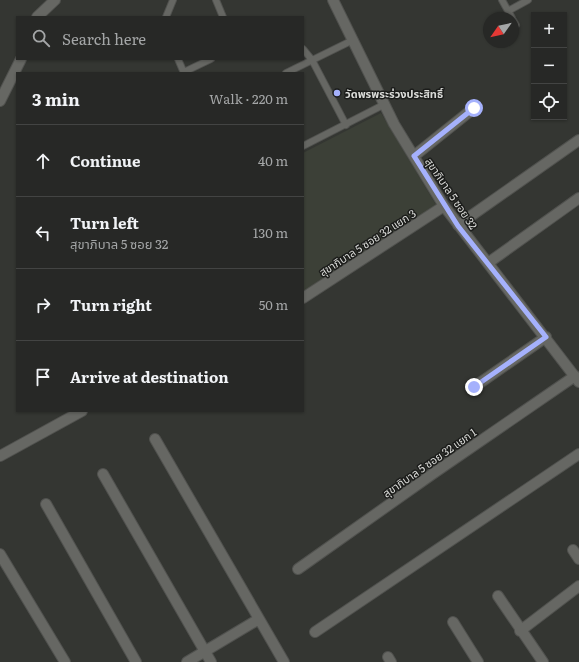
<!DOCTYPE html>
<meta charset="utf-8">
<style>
:root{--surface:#272826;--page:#333432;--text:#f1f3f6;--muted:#a4a6a7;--line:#434443}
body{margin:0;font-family:Literata,"Noto Sans Thai",serif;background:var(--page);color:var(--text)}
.controls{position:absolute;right:12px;top:12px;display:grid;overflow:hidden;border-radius:0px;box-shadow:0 1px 3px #0004}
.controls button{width:36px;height:36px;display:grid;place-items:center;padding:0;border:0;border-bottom:1px solid var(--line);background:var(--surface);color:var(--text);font:20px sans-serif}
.compass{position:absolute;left:483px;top:12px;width:36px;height:36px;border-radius:50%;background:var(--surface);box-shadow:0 1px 3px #0004;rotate:236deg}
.stop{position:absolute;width:12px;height:12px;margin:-9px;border:3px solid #a5b1fc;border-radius:50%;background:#fff}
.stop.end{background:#a5b1fc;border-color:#fff;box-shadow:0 1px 4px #0008}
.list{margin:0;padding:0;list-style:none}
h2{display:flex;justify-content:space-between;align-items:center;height:52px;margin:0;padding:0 16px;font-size:17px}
h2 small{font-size:13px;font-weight:400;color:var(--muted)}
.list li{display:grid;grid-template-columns:26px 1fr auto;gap:12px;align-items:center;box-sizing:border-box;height:72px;padding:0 16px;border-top:1px solid var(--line)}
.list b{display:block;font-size:15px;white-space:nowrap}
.list p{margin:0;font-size:13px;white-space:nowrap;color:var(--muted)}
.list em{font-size:13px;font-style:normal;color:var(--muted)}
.icon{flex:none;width:22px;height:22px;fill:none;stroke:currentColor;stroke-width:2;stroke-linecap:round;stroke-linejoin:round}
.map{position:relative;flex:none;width:579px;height:662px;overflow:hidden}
.search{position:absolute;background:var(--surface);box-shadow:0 1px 3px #0004;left:16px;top:16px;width:288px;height:44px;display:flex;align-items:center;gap:10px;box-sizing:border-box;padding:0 14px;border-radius:0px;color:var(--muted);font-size:15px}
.panel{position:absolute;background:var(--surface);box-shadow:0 1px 3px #0004;left:16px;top:72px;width:288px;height:340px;border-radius:0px}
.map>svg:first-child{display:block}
.built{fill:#3c4037}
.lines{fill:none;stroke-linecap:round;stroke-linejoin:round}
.lane-casing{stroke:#51524f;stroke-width:8}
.street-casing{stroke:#51524f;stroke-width:12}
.lane{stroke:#666763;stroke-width:6}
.street{stroke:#666763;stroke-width:10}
.route{stroke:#a5b1fc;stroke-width:5}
.poi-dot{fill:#a5b1fc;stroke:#1c1d1b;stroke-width:1.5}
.labels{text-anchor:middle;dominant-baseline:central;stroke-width:3;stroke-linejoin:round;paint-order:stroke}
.poi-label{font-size:11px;font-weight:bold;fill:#dadbd8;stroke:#1c1d1b;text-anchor:start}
.street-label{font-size:11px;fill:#dadbd8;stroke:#1c1d1b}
</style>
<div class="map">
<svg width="579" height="662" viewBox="0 0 579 662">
<rect width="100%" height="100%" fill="#343632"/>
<path class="built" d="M381,113L436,205L303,292V153Z"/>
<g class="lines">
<g class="lane-casing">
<path id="lane" d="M216,0L223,17
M502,0L512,18
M508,11L528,0
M166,17L173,0
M513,20L516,25
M303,49L312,60L346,125
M178,59L184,73
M184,72L211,59
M286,73L353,40
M303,146L385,104"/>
</g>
<g class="street-casing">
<path id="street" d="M333,0L394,124L444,206L579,382
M37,17L55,0
M0,101L21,59
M414,156L474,108
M458,225L579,140
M488,263L579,198
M303,298L444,206
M474,387L546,337
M155,439L284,662
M0,456L82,411
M103,474L211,662
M46,504L136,662
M573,550L579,559
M0,554L65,662
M298,569L431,475L575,376
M498,596L543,662
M453,622L478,662
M520,631L579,586
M315,632L579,454
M388,657L391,662
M187,662L259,619"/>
</g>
<use href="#lane" class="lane"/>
<use href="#street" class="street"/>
</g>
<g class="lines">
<path class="route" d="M474,387L546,337L458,226L414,156L474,108"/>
</g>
<circle class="poi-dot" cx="337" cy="93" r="4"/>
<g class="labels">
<g class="poi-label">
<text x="345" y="93">วัดพรพระร่วงประสิทธิ์</text>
</g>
<g class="street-label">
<text transform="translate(452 193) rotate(56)">สุขาภิบาล 5 ซอย 32</text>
<text transform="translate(367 242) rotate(-33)">สุขาภิบาล 5 ซอย 32 แยก 3</text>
<text transform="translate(429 462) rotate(-35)">สุขาภิบาล 5 ซอย 32 แยก 1</text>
</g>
</g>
</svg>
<div class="controls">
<button>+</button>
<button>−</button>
<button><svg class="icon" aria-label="locate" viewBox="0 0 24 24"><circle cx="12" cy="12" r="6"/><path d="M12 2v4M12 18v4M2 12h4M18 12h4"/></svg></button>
</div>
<svg class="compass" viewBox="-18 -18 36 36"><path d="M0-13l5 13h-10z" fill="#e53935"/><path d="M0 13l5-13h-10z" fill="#a4a6a7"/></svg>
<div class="stop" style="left:474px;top:108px"></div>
<div class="stop end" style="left:474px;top:387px"></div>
<div class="search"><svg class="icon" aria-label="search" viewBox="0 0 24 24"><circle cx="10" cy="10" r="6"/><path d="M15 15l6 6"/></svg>Search here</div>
<section class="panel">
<h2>3 min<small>Walk · 220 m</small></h2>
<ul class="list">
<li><svg class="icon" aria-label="ahead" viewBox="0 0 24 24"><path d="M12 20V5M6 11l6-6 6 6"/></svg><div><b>Continue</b></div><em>40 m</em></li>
<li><svg class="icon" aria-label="left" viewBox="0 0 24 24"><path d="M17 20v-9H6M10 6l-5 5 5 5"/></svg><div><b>Turn left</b><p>สุขาภิบาล 5 ซอย 32</p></div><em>130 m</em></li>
<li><svg class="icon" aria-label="right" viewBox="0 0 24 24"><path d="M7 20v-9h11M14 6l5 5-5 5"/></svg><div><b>Turn right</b></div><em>50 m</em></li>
<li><svg class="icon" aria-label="arrive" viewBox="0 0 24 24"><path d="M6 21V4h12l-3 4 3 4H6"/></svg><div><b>Arrive at destination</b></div></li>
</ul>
</section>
</div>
